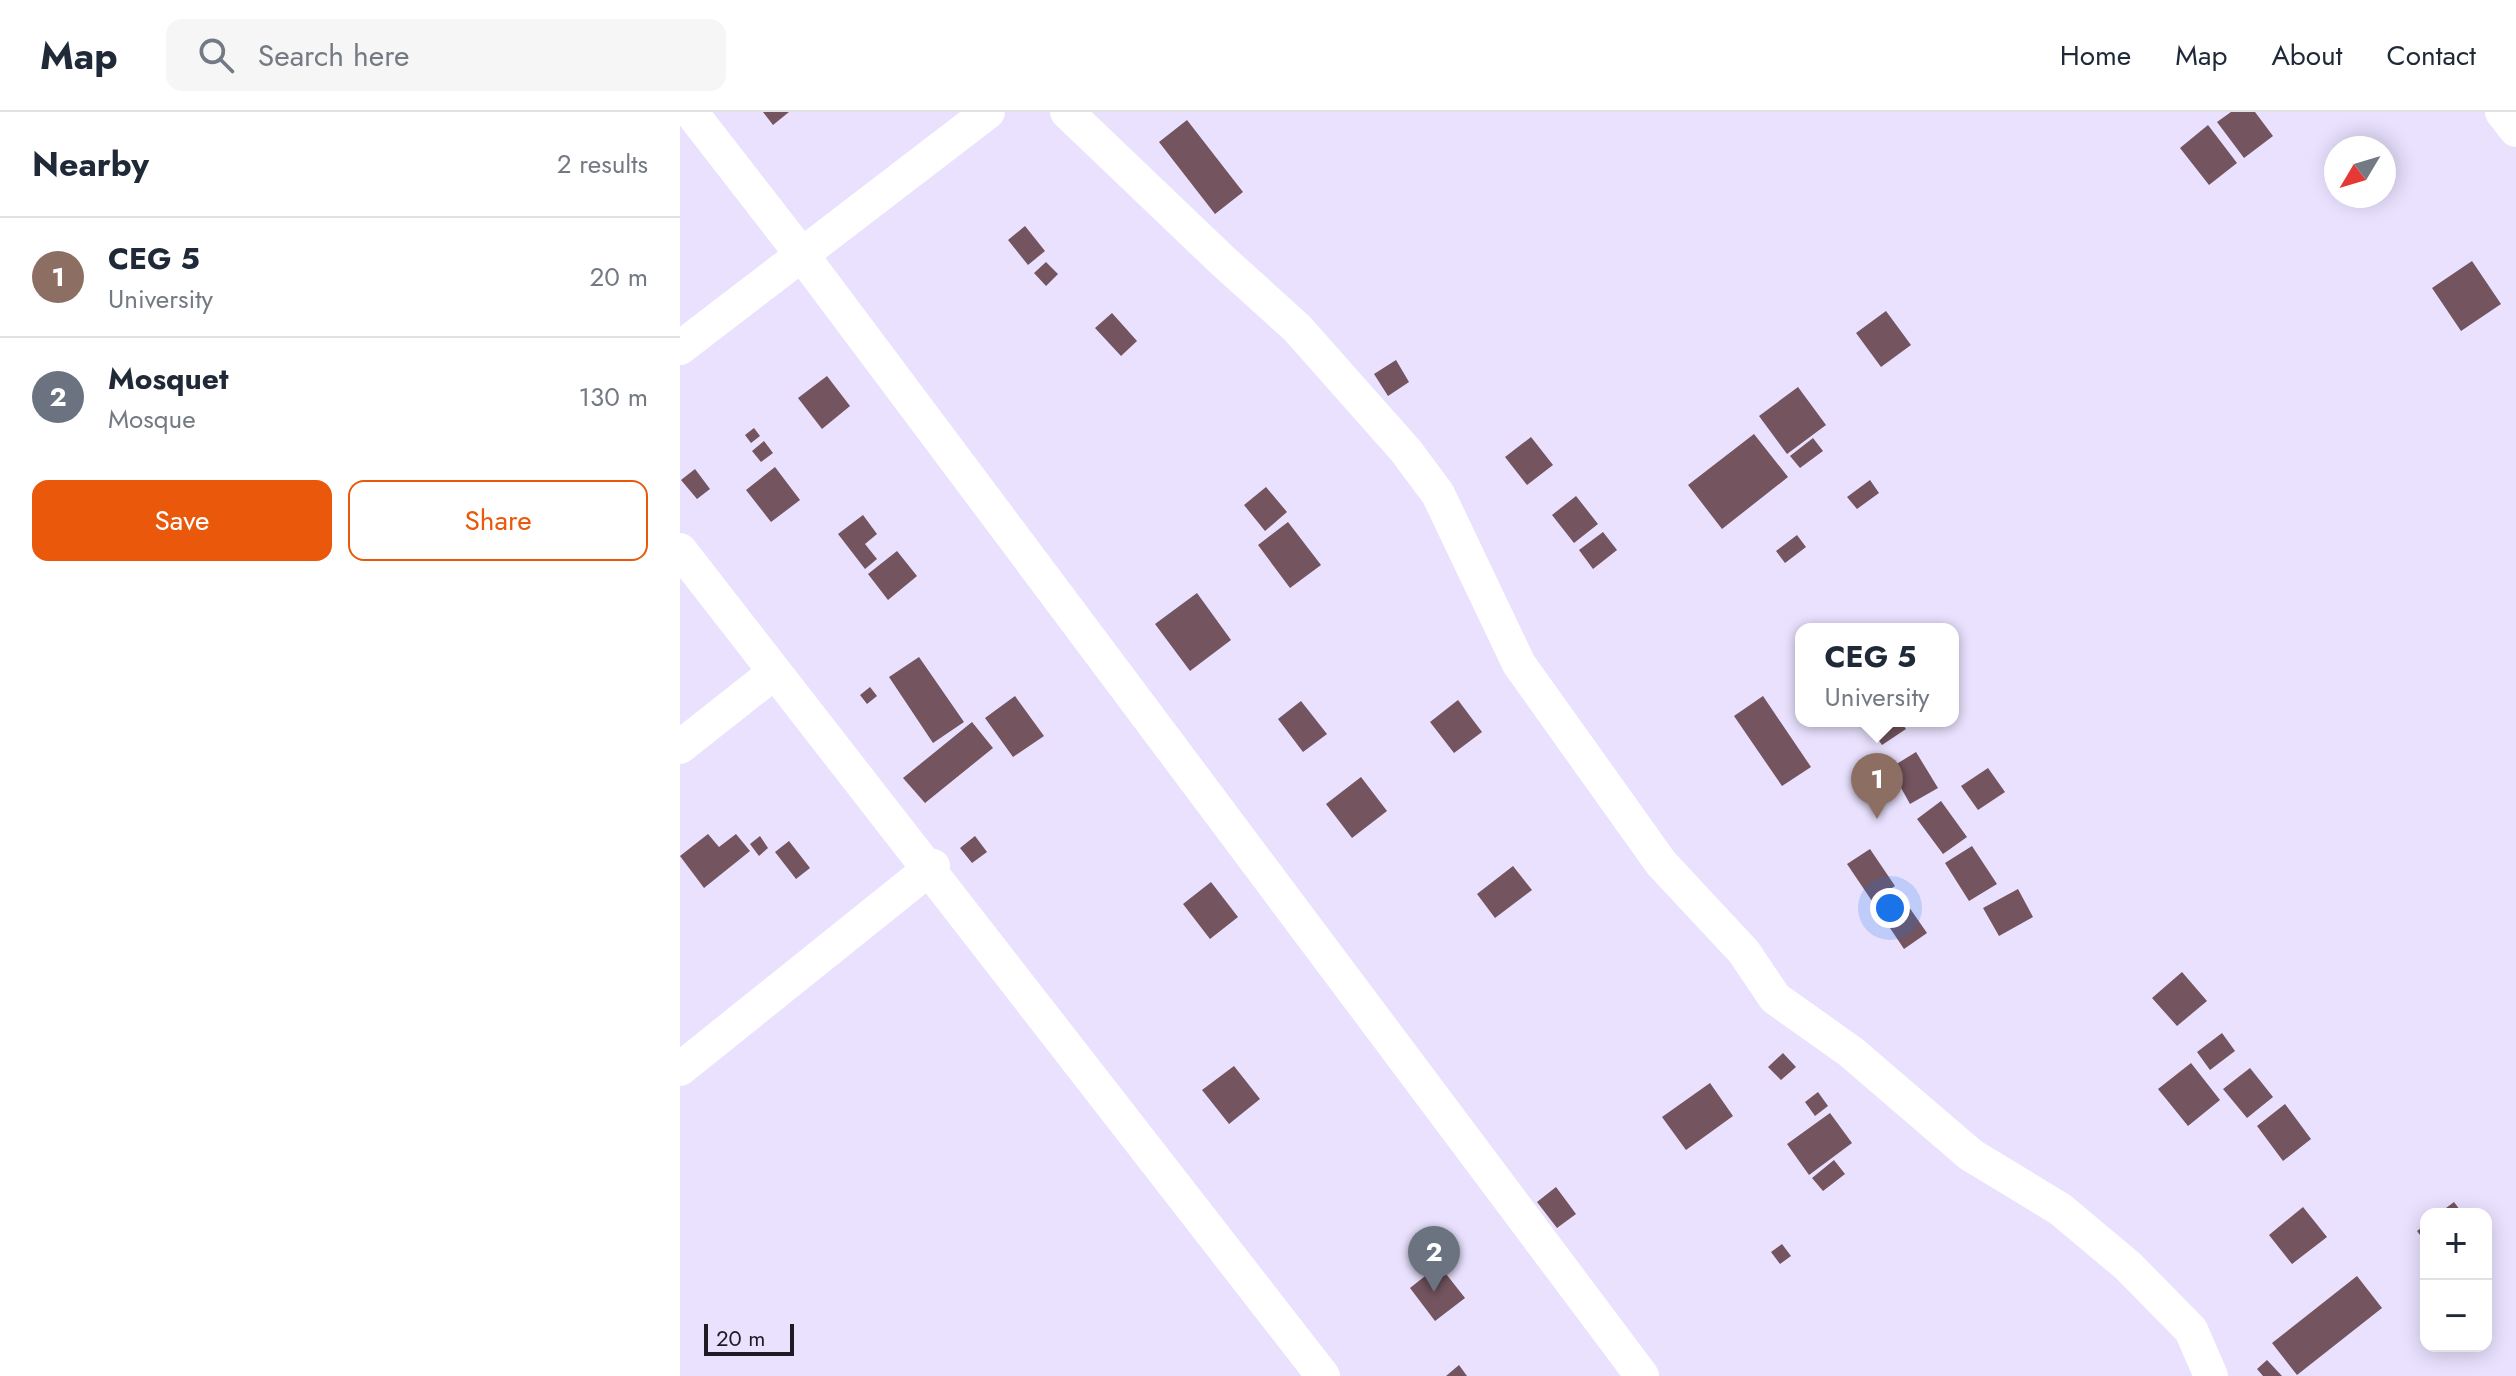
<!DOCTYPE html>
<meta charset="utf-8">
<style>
:root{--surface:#fff;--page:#f6f6f7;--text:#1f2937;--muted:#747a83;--line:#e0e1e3;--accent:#ea580c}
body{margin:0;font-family:Jost,sans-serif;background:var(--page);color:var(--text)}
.controls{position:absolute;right:24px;bottom:24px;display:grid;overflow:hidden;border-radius:16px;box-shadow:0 4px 20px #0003}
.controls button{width:72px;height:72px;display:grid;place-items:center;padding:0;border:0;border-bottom:2px solid var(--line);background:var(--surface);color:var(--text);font:40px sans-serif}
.compass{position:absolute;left:1644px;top:24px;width:72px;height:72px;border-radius:50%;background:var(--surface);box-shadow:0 4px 20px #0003;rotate:232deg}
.scale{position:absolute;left:24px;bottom:20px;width:90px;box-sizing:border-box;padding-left:8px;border:4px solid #1e1b25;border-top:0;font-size:22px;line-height:28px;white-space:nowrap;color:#1e1b25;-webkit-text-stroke:6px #e9e1fe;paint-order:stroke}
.you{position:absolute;left:1210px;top:796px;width:28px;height:28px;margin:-20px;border:6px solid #fff;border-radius:50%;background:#1a73e8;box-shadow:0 0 0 12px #1a73e833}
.badge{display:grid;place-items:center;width:52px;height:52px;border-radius:50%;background:var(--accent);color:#fff;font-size:26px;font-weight:700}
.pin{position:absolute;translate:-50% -66px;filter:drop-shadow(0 2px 4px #0008)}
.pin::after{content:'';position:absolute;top:42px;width:28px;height:24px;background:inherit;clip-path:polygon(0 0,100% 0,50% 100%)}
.popup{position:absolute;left:1115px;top:511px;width:164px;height:104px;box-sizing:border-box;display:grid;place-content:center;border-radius:16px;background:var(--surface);filter:drop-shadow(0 2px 6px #0005);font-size:26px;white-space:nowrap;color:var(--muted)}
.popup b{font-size:30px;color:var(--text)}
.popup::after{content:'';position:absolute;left:50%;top:100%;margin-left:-16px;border:16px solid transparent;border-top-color:var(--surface)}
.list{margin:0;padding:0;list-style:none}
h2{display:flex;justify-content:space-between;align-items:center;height:104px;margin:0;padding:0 32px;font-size:34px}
h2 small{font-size:26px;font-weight:400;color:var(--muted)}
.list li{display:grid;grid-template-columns:52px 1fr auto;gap:24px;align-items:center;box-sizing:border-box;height:120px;padding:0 32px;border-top:2px solid var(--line)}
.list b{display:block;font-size:30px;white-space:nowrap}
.list p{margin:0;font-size:26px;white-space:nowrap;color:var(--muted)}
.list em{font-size:26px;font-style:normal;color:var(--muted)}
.actions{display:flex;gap:16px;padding:24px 32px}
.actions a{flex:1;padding:18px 0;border:2px solid var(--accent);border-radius:16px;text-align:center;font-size:28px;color:var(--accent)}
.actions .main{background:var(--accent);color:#fff}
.icon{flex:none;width:44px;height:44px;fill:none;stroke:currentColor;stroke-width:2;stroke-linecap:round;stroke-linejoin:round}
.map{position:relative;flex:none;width:1836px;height:1264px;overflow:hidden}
header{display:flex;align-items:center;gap:48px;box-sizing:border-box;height:112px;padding:0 40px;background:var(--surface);border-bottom:2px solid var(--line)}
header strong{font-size:38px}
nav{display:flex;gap:44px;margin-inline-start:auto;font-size:28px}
.search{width:560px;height:72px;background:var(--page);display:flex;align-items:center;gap:20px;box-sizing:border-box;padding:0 28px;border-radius:16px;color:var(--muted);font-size:30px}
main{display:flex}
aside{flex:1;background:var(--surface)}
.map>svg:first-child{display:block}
.building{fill:#73545f}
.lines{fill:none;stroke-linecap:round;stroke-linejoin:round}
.minor{stroke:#fff;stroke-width:34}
</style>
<header>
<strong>Map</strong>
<div class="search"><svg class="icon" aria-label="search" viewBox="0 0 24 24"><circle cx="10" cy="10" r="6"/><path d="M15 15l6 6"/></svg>Search here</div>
<nav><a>Home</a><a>Map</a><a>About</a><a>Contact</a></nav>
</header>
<main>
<aside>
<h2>Nearby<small>2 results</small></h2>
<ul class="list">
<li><span class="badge" style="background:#8d6e63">1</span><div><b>CEG 5</b><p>University</p></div><em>20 m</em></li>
<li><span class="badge" style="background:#6b7280">2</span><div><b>Mosquet</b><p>Mosque</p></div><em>130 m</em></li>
</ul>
<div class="actions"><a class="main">Save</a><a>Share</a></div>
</aside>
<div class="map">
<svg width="1836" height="1264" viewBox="0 0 1836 1264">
<rect width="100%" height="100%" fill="#e9e1fe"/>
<path class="building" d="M83,0H109L93,13Z
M1551,0H1575L1593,24L1564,46L1537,10Z
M507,8L563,80L535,102L479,30Z
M1528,13L1557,51L1529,73L1500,36Z
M345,114L365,139L348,153L328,128Z
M1792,149L1821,192L1781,219L1752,176Z
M366,150L378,162L366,174L354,161Z
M1206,199L1231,233L1201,255L1176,221Z
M432,201L457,229L441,244L415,216Z
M716,248L729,270L708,284L694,262Z
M147,264L170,294L142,317L118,286Z
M1118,275L1146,313L1107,342L1079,304Z
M74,316L80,324L71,331L65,323Z
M1074,322L1108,365L1042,417L1008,373Z
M851,325L873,353L847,373L825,345Z
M1133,326L1143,339L1120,356L1110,344Z
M84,329L93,341L81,350L72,339Z
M95,355L120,388L91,410L66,378Z
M15,357L30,377L17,387L1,368Z
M1190,368L1199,381L1177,397L1167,385Z
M586,375L607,400L585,419L564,393Z
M896,384L918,412L894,431L872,403Z
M183,403L197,422L185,432L197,447L185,457L158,422Z
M608,410L641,453L610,476L578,433Z
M923,420L937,438L913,457L899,438Z
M1117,423L1126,435L1105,451L1096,439Z
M217,439L237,464L208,488L188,462Z
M517,481L551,528L510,559L475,512Z
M239,545L284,610L253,631L209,565Z
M190,575L197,584L187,592L180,583Z
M335,584L364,624L333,645L305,606Z
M1083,584L1131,655L1102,674L1054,604Z
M778,588L802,620L774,641L750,610Z
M621,589L647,622L623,640L598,607Z
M1185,609H1220L1226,617L1202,633Z
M292,610L313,636L245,691L223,666Z
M1236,640L1258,676L1230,692L1210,656Z
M1308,656L1325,680L1298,698L1281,674Z
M681,665L707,699L672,726L646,692Z
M1261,689L1287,725L1263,742L1237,707Z
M28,722L39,735L56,722L70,739L24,776L0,744Z
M80,724L88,736L79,744L70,732Z
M295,724L307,740L292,751L280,736Z
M109,729L130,756L116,767L95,740Z
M1292,734L1317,772L1289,789L1265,751Z
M1190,737L1215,774L1192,789L1167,752Z
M833,754L852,778L815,806L797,782Z
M531,770L558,805L530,827L503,792Z
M1338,777L1353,805L1319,824L1303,796Z
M1222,785L1247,821L1224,837L1200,801Z
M1502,860L1527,889L1497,914L1472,886Z
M1542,921L1555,939L1530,958L1517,940Z
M1103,941L1116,955L1101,968L1088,955Z
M1511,951L1540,988L1508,1014L1478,977Z
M554,954L580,987L549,1012L522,978Z
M1570,956L1593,985L1567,1006L1543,977Z
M1030,971L1053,1004L1006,1038L982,1005Z
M1138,980L1148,994L1135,1004L1125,990Z
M1605,992L1631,1027L1603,1049L1577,1014Z
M1150,1001L1172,1031L1129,1063L1107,1032Z
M1154,1048L1165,1062L1143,1079L1132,1066Z
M876,1075L896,1102L877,1116L857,1090Z
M1774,1090L1783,1102H1758Z
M1623,1095L1647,1125L1612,1152L1589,1123Z
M1746,1112V1131L1737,1119Z
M1102,1132L1111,1144L1100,1152L1091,1140Z
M759,1153L785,1186L755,1209L730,1176Z
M1677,1164L1702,1196L1617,1263L1592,1231Z
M1587,1248L1602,1264H1583L1577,1257Z
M779,1253L787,1264H766Z"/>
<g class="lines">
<path class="minor" d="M11,0L122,143L962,1264
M387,0L544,150L617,216L726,339L758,382L839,552L981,751L1064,840L1095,886L1171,940L1291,1043L1380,1097L1448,1154L1511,1218L1531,1264
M1822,0L1836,18
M0,236L308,0
M0,438L643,1264
M0,635L95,560
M0,957L253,754"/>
</g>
</svg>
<div class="controls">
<button>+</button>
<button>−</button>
</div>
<svg class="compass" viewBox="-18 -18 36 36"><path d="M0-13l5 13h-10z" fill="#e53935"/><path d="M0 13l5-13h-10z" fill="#747a83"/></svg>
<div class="scale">20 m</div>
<div class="you"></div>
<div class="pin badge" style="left:1197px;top:707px;background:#8d6e63">1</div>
<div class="popup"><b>CEG 5</b>University</div>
<div class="pin badge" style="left:754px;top:1180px;background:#6b7280">2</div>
</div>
</main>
